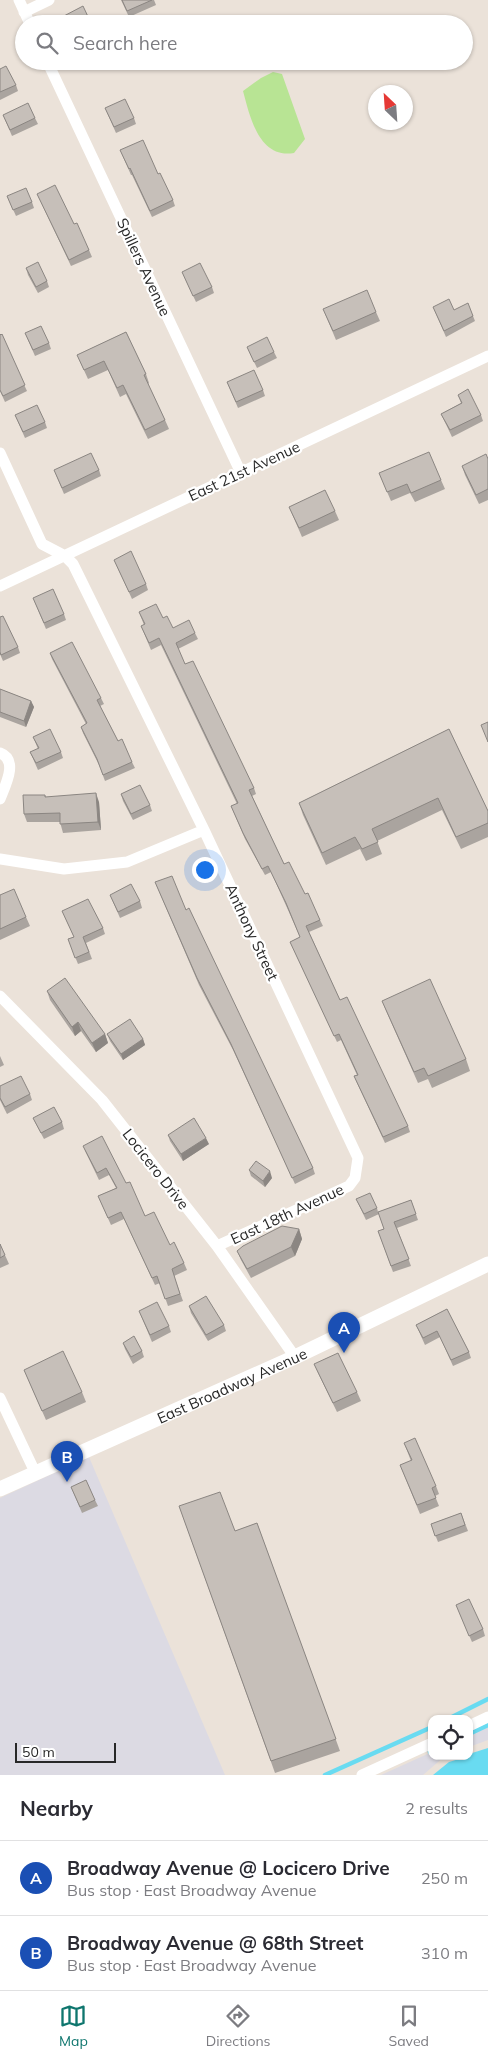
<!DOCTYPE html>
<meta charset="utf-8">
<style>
:root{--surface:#fff;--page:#f7f7f7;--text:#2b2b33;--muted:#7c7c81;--line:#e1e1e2;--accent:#0f766e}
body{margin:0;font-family:Mulish,sans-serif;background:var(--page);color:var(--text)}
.controls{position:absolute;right:15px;bottom:15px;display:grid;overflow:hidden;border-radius:10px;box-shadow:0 1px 4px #0004}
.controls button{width:45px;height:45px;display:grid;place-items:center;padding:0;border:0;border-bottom:1px solid var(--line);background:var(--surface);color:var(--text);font:25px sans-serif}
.compass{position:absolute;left:368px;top:85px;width:45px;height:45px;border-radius:50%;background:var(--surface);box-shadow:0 1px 4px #0004;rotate:335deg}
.scale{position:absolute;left:15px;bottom:12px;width:101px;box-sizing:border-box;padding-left:5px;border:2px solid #282828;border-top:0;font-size:14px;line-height:18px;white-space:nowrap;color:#282828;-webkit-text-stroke:4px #fff;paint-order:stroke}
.you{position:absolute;left:204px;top:869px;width:18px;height:18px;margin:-12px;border:4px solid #fff;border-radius:50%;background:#1a73e8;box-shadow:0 0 0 8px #1a73e833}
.badge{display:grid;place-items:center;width:32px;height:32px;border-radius:50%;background:var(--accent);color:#fff;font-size:16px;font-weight:700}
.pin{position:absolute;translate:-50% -41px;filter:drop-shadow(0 1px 2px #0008)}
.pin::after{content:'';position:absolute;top:26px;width:18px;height:15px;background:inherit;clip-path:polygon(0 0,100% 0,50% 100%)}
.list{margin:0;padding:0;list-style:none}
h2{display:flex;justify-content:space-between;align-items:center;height:65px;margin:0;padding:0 20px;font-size:21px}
h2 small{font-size:16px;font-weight:400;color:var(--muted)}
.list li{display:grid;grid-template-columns:32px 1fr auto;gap:15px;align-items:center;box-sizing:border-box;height:75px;padding:0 20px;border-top:1px solid var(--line)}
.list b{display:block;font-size:19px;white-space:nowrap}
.list p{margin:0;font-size:16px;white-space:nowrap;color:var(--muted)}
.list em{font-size:16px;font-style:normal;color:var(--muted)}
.icon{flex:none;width:28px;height:28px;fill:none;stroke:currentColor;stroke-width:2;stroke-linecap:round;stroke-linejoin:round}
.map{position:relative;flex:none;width:488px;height:1775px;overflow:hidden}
.search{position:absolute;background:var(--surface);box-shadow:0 1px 4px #0004;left:15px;right:15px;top:15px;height:55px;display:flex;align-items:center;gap:12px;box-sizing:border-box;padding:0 18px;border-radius:28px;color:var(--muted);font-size:19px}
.sheet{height:215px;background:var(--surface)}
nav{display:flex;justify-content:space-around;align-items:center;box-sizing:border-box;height:70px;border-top:1px solid var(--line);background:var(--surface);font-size:14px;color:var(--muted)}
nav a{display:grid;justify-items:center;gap:2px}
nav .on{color:var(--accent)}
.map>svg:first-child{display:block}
.industrial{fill:#dcdae3}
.green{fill:#b8e494}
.water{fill:#69dbf1}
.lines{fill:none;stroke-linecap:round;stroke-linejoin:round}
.stream{stroke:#69dbf1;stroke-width:4.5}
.minor{stroke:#fff;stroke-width:11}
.secondary{stroke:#fff;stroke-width:15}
.wall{fill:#aaa49f}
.shaded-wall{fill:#8b8682}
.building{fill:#c6bfb9;stroke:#8b8682}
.labels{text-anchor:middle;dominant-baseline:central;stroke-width:4.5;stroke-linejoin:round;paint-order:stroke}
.street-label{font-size:15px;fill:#282828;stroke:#fff}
</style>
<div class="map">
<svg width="488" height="1775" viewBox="0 0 488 1775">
<rect width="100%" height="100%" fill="#ebe2d9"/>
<path class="industrial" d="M89,1457L225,1775H0V1498Z
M488,1726V1740L469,1747V1735Z
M432,1752V1756H445L423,1775H381Z"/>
<path class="green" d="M273,72L282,74L305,139L294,153C259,159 250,117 243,91L261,78Z"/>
<path class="water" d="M488,1748V1775H433L449,1762L469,1756V1754Z"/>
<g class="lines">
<path class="stream" d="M448,1719L488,1699
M469,1734L488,1725
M430,1752L432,1751
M325,1775L432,1727"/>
<path class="minor" d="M19,0L30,24
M24,12L49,0
M47,61L241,473
M0,453L42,544L65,556L73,564L204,830L358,1158L355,1178L349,1186L217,1246
M0,586L488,356
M0,753C19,760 5,786 0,799
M0,859L64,869L127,862L204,830
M0,996L102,1100L217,1246L295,1357
M0,1398L35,1472
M469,1726L488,1717
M362,1775L432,1743"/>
<path class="secondary" id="s1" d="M0,1489L295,1357L488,1264"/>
</g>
<path class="wall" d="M121,0H154L156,5L129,17Z
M0,69L16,85L18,91L0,100Z
M105,108L134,118L136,124L116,133Z
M3,115L35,118L38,124L12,136Z
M120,150L173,200L175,206L152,217L132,175H131Z
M37,194L74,224L89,250L92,257L71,266Z
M7,196L32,202L34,208L16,216Z
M26,268L47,281L49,287L38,293L28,275Z
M182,272L212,287L214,293L196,302Z
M433,307L454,310L473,316L475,321L446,337Z
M323,309L376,312L380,321L336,340Z
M126,332L146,374L149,383L148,384L165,420L169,429L148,439L126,394L120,397L108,370L88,379L77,355Z
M25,333L49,343L51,349L35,356Z
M0,334L27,391L5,402L0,391Z
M247,347L274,352L277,358L257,368Z
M227,382L263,390L265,396L238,408Z
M458,395L481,415L483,421L452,437L441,414L461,403Z
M15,415L45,422L47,428L25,438Z
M488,459V500L479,504L465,475L462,466Z
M54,470H99L101,476L64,494Z
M379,473L441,480L445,489L415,502L410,493L391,501Z
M289,507L335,511L339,520L302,537Z
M114,560L146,584L148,590L132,599Z
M33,598L64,614L66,620L46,629Z
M139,612L163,618L173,628L195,633L198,639L178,649L185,664L254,788L256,794L252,796L284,864L305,894L320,920L323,926L309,932L340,1000L408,1126L410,1132L385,1143L357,1083L354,1076L357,1075L341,1040L337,1042L293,948L290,942L300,937L288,910L271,872L265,875L245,839L231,806L237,804L161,645L151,650L141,626L144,625Z
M0,617L18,647L20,653L3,661L0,654Z
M50,653L101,698L104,704L100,706L118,741L132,762L135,768L105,781L99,765L83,733L81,727L86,724L52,659Z
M0,689L31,701L34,707L26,727L0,717Z
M449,729L488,811V837L461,849L442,810L377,841L382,854L366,861L360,849L326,865L303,815L299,803Z
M33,737L61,752L63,758L38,770L30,752L38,749Z
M121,794L150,805L152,811L133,820L123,801Z
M45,795L46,797L99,802L101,830L63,833L60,822H27L24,814Z
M155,882L186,910L313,1168L315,1174L295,1184L233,1050L199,985Z
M0,895L26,917L30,926L0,940Z
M110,895L140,901L142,908L120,918Z
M62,911L103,928L105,934L86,943L92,959L78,964L68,939L74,937Z
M47,991L105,1034L108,1043L96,1052L81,1031L75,1036L50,1000Z
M382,1001L466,1059L470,1071L432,1088L428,1079L418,1083L387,1013Z
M107,1034L143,1039L145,1045L123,1060L110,1041Z
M0,1056L4,1065L0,1067Z
M0,1086L30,1094L32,1100L7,1114L0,1100Z
M33,1118L62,1122L64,1129L44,1139L36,1124Z
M168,1135L209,1144L183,1161L170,1141Z
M83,1146L126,1183L145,1216L184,1263L187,1270L174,1276L183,1301L168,1306L160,1283L155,1285L124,1219L111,1225L98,1196L116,1188L109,1175L99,1180L86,1153Z
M249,1170L272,1178L265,1187L251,1176Z
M356,1199L377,1208L378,1212L411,1200L418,1220L397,1228L411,1266L393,1272L378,1231L384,1229L379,1214L366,1220Z
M299,1229L302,1239L295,1256L251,1278L241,1260L237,1251Z
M0,1244L9,1264L0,1268Z
M189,1306L224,1325L226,1331L208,1341L191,1313Z
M447,1309L469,1352L471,1358L453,1366L440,1337L425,1345L416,1325Z
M139,1311L169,1326L171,1332L152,1342Z
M123,1343L142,1351L144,1357L133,1364L125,1349Z
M314,1364L357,1392L361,1401L337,1412L318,1373Z
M24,1370L82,1392L86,1402L46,1420Z
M404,1443L436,1486L439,1494L435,1496L439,1506L420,1514L400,1465L411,1461Z
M71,1487L95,1500L98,1506L82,1513Z
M179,1506L235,1531L257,1523L340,1751L275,1773Z
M461,1513L468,1531L438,1542L431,1524Z
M456,1605L483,1629L485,1636L472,1642Z"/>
<path class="shaded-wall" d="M31,701L34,707L26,727L24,721Z
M96,793L99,802L101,830L98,822Z
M78,1022L81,1031L75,1036L72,1027Z
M105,1034L108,1043L96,1052L92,1043Z
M143,1039L145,1045L123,1060L121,1054Z
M206,1138L209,1144L183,1161L181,1154Z
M270,1171L272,1178L265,1187L263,1181Z
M299,1229L302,1239L295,1256L291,1247Z"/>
<path class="building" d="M122,0H152L127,11Z
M83,6L91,23L98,20L99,24H65L62,17Z
M6,66L16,85L0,92V69Z
M125,99L134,118L114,127L105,108Z
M28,103L35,118L10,130L3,115Z
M143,140L158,174L160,173L173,200L150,211L130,168L129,169L120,150Z
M55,185L74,224L77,223L89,250L69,260L37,194Z
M26,188L32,202L13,210L7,196Z
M38,262L47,281L36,287L26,268Z
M200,263L212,287L193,296L182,272Z
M367,290L376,312L333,331L323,309Z
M449,299L454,310L468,303L473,316L444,331L433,307Z
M41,326L49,343L33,350L25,333Z
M126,332L146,374L144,375L165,420L145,430L123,385L117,388L104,361L84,370L77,355Z
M0,334L1,335L2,334L25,385L3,396L0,390Z
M267,337L274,352L254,362L247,347Z
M254,370L263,390L236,402L227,382Z
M468,389L481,415L450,430L441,414L462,403L458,395Z
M37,405L45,422L23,432L15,415Z
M429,452L441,480L411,493L407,484L387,492L379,473Z
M91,453L99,470L62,488L54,470Z
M486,454L488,459V489L476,495L462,466Z
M325,490L335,511L299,528L289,507Z
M131,551L146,584L129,592L114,560Z
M53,589L64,614L44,623L33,598Z
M156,604L163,618L167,616L173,628L189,620L195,633L176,643L185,664L193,661L254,788L249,790L284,864L289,862L305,894L308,893L320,920L306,926L340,1000L347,997L408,1126L383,1137L354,1076L358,1075L339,1034L334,1036L290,942L300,937L286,903L268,866L262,869L243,833L231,806L238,803L159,638L149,643L141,626L145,624L139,612Z
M3,616L18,647L1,655L0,652V617Z
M72,642L101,698L97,700L118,741L122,739L132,762L103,775L97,759L81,727L87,723L50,653Z
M0,689L31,701L24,721L0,712Z
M488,722V742L481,725Z
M50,729L61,752L36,763L30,752L39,748L33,737Z
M449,729L488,811V823L456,837L438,798L372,829L378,842L362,849L355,837L322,853L299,803Z
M140,785L150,805L131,814L121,794Z
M96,793L98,822L60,824V813L24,814L23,795H45V797Z
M172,876L186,910L189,908L313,1168L292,1178L231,1044L197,978L155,882Z
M131,884L140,901L118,912L110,895Z
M14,889L26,917L0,929V895Z
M88,899L103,928L83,937L89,952L75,958L68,939L74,937L62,911Z
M65,978L105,1034L92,1043L78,1022L72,1027L47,991Z
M430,979L466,1059L428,1076L424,1068L414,1072L382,1001Z
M130,1019L143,1039L121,1054L107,1034Z
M21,1076L30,1094L5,1107L0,1098V1086Z
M54,1107L62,1122L41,1133L33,1118Z
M194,1118L206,1138L181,1154L168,1135Z
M102,1136L126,1183L130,1182L145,1216L154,1212L170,1245L174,1242L184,1263L172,1269L180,1294L165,1299L157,1276L152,1278L121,1212L108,1218L98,1196L117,1188L106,1168L97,1173L83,1146Z
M256,1161L270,1171L263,1181L249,1170Z
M370,1193L377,1208L364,1214L356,1199Z
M411,1200L416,1214L394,1222L409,1259L391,1266L378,1231L384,1229L378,1212Z
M282,1226L299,1229L291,1247L247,1269L237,1251L243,1246Z
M0,1244L5,1255L0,1258Z
M206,1296L224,1325L206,1335L189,1306Z
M157,1302L169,1326L150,1335L139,1311Z
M447,1309L469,1352L451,1360L437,1331L423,1338L416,1325Z
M134,1336L142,1351L131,1357L123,1343Z
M63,1351L82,1392L42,1411L24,1370Z
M338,1353L357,1392L333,1403L314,1364Z
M415,1438L436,1486L432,1488L436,1498L417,1505L400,1465L412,1460L404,1443Z
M86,1480L95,1500L80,1507L71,1487Z
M220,1492L235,1531L257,1523L336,1739L271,1761L179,1506Z
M461,1513L465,1525L435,1536L431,1524Z
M469,1599L483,1629L469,1636L456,1605Z"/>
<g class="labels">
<g class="street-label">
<text transform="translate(144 267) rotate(65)">Spillers Avenue</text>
<text transform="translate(244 471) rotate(-25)">East 21st Avenue</text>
<text transform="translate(252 932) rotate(65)">Anthony Street</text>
<text transform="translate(156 1169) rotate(52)">Locicero Drive</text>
<text transform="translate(287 1214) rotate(-25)">East 18th Avenue</text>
<text stroke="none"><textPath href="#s1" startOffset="254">East Broadway Avenue</textPath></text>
</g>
</g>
</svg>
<div class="controls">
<button><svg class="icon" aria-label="locate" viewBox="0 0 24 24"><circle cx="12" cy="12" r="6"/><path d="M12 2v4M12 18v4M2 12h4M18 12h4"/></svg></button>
</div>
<svg class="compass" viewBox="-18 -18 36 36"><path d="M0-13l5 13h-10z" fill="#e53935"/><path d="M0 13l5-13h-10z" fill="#7c7c81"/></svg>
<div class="scale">50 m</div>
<div class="you"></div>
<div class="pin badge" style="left:344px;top:1353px;background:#1a4fb4">A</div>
<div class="pin badge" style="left:67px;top:1482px;background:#1a4fb4">B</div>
<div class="search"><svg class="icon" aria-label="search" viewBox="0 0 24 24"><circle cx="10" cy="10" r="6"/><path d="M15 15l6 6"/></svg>Search here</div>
</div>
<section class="sheet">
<h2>Nearby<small>2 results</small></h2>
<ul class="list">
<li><span class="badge" style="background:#1a4fb4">A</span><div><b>Broadway Avenue @ Locicero Drive</b><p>Bus stop · East Broadway Avenue</p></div><em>250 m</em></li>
<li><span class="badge" style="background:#1a4fb4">B</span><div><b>Broadway Avenue @ 68th Street</b><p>Bus stop · East Broadway Avenue</p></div><em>310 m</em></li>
</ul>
</section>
<nav>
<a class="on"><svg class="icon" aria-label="map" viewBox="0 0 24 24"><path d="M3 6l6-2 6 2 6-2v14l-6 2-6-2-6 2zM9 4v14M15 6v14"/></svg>Map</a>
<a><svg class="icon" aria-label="directions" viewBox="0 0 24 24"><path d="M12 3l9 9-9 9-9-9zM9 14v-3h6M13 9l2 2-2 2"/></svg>Directions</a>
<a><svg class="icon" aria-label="saved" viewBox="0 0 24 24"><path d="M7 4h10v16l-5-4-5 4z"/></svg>Saved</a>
</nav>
